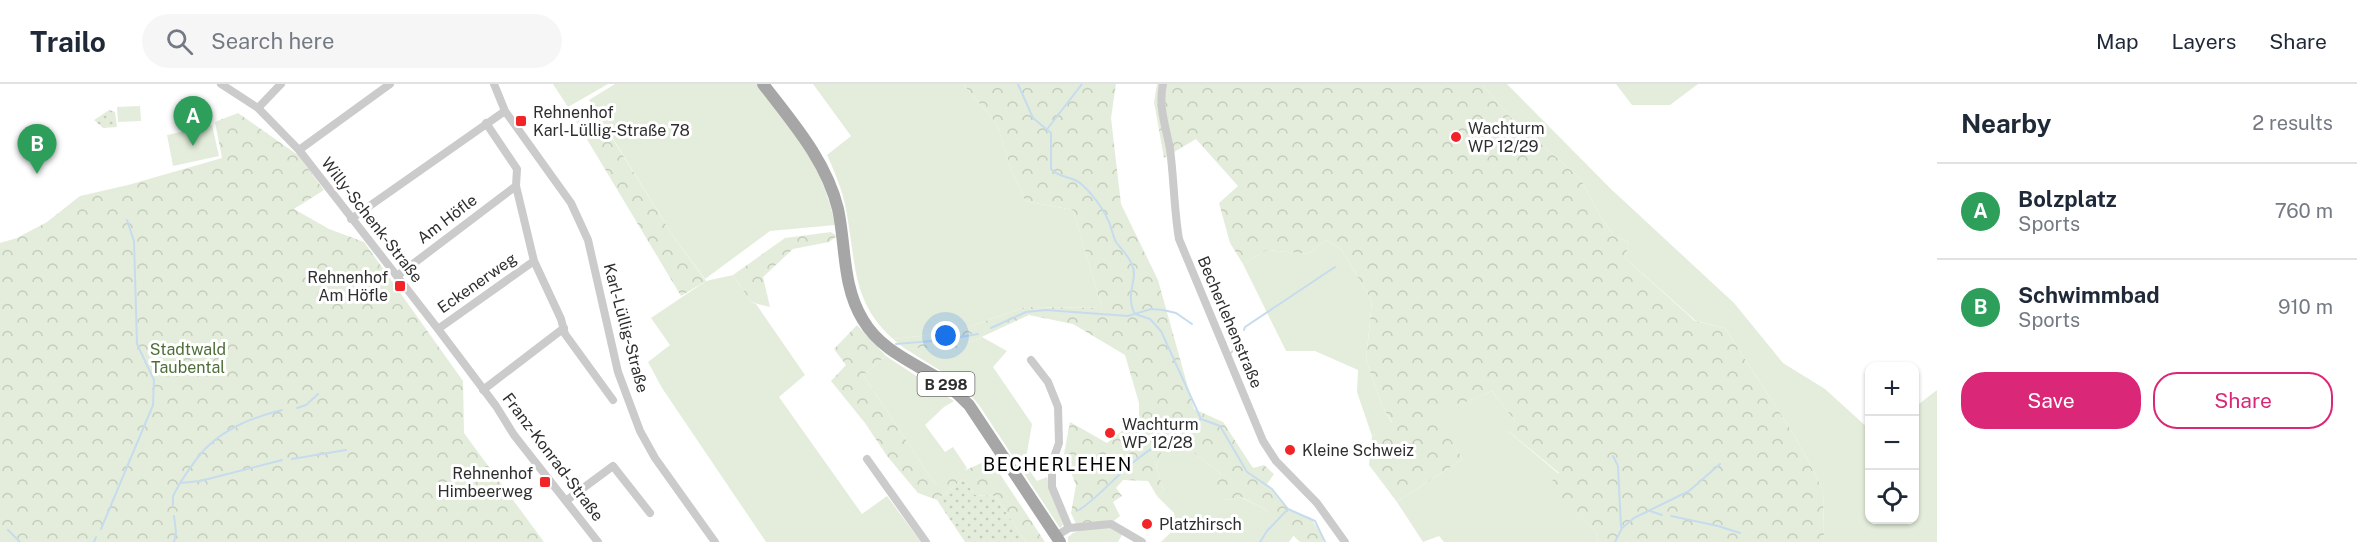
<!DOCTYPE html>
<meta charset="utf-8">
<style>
:root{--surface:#fff;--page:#f6f6f7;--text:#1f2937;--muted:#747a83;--line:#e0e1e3;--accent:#db2777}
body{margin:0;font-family:"Public Sans",sans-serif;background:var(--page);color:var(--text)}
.controls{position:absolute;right:18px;bottom:18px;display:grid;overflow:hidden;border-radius:12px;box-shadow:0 2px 4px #0004}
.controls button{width:54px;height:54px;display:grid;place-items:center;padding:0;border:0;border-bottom:2px solid var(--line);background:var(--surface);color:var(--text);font:30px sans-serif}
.you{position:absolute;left:946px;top:252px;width:21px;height:21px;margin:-15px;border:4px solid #fff;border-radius:50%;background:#1a73e8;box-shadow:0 0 0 9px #1a73e833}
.badge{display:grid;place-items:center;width:39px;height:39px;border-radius:50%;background:var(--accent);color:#fff;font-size:20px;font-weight:700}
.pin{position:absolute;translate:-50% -50px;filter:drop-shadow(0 2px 3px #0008)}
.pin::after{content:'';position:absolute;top:32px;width:21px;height:18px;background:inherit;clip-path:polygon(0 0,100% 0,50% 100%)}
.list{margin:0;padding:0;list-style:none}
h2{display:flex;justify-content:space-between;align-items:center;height:78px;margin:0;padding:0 24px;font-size:26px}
h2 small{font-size:20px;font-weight:400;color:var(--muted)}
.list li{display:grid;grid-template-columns:39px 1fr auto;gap:18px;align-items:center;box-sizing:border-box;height:96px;padding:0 24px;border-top:2px solid var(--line)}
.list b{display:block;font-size:22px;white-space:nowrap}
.list p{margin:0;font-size:20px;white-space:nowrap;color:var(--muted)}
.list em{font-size:20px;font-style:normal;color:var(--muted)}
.actions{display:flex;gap:12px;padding:18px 24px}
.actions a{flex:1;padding:14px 0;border:2px solid var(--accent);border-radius:24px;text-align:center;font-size:21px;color:var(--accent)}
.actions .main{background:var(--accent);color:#fff}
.icon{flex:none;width:33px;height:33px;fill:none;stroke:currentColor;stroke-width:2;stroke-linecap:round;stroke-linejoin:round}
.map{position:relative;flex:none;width:1937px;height:458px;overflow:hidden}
header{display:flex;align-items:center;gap:36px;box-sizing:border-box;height:84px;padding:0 30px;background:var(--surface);border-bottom:2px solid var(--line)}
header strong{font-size:28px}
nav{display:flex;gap:33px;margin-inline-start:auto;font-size:21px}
.search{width:420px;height:54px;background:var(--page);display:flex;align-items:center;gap:15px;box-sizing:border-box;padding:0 21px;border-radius:33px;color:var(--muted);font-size:22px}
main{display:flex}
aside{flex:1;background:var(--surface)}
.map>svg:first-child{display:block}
.grass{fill:#e4eddb}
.forest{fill:url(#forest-crowns)}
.park{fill:url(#park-dots)}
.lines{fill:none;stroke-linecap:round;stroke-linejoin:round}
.stream{stroke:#c6dcee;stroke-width:2}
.street{stroke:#cbcbcb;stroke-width:8}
.primary{stroke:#a6a6a6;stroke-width:12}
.poi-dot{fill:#f22427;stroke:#fff;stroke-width:2}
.labels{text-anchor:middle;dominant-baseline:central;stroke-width:6;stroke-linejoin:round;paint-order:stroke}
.shield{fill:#fff;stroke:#6d6d6d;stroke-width:1.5}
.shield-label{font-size:15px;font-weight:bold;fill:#2e2e2e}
.poi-label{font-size:16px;fill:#2e2e2e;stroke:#fff;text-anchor:start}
.street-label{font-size:16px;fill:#2e2e2e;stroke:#fff}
.park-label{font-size:16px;fill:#4e6e38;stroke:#fff}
.neighbourhood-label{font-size:18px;letter-spacing:1.5px;fill:#000;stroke:#fff}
</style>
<header>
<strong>Trailo</strong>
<div class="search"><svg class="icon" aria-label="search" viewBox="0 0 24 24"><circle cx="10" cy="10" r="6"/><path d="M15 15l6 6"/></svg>Search here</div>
<nav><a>Map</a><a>Layers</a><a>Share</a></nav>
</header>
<main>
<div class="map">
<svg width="1937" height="458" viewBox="0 0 1937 458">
<defs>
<pattern id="forest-crowns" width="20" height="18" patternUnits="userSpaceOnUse" patternTransform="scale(1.5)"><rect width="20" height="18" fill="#e4eddb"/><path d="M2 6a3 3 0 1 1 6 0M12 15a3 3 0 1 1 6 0" fill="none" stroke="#c4ccbc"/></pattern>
<pattern id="park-dots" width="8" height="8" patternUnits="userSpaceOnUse" patternTransform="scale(1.5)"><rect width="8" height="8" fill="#e4eddb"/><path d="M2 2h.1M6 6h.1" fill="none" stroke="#c4ccbc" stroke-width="1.8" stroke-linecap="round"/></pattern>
</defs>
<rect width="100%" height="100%" fill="#fff"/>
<path class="grass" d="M553,0H608L568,23Z
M615,0H757C793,48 823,80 835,141L770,147L705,195L675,155L589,16Z
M813,0H963L997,40L1010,82L1025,117L1073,126L1102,224L1026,223L954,248L893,255C854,220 856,185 848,137C845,113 837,93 827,71L851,52Z
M1482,0H1507L1611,105L1734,219L1783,279L1825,305L1869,345L1870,436H1914L1915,323L1937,306V458H1824L1823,406L1796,354L1725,244L1696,237L1625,174L1629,158L1614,152L1601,133L1580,94L1508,31Z
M1616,0H1698L1670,21H1632Z
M140,22L141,37L118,38L117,23Z
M212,41L219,72L173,82L167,51Z
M1326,156L1341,165L1372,217L1366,276L1383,324L1392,339L1372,352L1357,308L1358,286L1315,267H1286L1243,180L1267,166L1308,170Z
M733,191L751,218L756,220L805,291L779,313L862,430L887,412L921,458H766L662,304L648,278L670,261L651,234L706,197Z
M982,253L1007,267L993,283L1032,340L1025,380L1037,397L1047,393L1063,441L1060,444L979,321L960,299L904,264H957Z
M886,272L954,317L944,323L925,341L945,368L953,363L967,384L963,389L935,400L863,291Z
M1492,307L1515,337L1508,347L1559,390L1547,404L1596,447L1598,458H1444L1439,452L1423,458L1397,418L1463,375L1434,331Z
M1169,349L1221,390L1212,409L1228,416L1240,413L1265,425L1294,451L1289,458H1161L1174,445V429L1157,412L1164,407L1156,382Z
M1105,442L1123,449L1118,458H1068V453L1073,449L1087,444Z"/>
<path class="forest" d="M963,0H1116L1111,34L1121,120L1158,196L1194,325L1223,338L1253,384L1264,381L1274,390L1267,400C1280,415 1289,431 1310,433L1323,453V458H1300L1265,425L1241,413L1228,416L1211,410L1221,390L1169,349L1156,382L1164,407L1157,412L1148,397L1123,396L1116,404L1122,412L1113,418L1120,432L1110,440H1076L1071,429L1076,401L1064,370L1070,338L1107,359L1139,333V319L1125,271L1073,240L1029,231L958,264H904L893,255L954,248L1026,223L1102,224L1073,126L1025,117L1010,82L997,40Z
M1157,0H1482L1508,31L1580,94L1601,133L1614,152L1629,158L1625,174L1695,237L1725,244L1796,354L1823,406L1824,458H1598L1596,447L1546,404L1559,389L1507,346L1515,337L1492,307L1435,331L1463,375L1397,418L1369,381L1372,352L1392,338L1383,324L1366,276L1372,217L1341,165L1326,156L1308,170L1267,166L1243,180L1230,159L1219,119L1238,102L1196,55L1164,74L1154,18Z
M594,25L675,155L706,197L681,212L570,27Z
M238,29L298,71L324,106L294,125L329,145L364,158L463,297L464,349L544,458H0V159L17,154L47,138L80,112L128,101L222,74L215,38Z
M831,148L837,152L829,158L793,165L763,193L770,223L751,218L733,191L785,154Z
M857,241L886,272L863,291L935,400L990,375L1045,458H1026L995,412L975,411L963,395L937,416L918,409L887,372L865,339L831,297L846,281L834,265Z"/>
<path class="park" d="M109,26L115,28L117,43L103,44L94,36Z
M963,395L975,411L995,412L1026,458H965L937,416Z"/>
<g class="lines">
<path class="stream" d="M1018,0L1033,34L1051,49V85C1059,94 1071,92 1080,99C1090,107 1103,124 1108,136C1112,143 1112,151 1116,158C1121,165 1129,172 1132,181C1139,195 1124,210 1135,230L1150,235L1161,247L1201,335L1220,342L1247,388L1272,405L1288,425L1315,437L1325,458
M1048,44L1082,0
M991,244L1026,228L1046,226L1128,232L1151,225L1163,226L1176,229L1192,240
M1244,246L1245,243L1335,183
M896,260L944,256L978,250
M1231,269L1238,260
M297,324L306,321L318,310
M1613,372L1618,382L1621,443
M292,375L346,366
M180,399C188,387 196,374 206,364C227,343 254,333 282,326
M173,421V412L180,399L200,397L282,376
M1079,426C1099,413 1113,395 1131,380C1153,362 1176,348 1201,335
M1650,427L1662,431
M1671,432L1718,442L1740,449
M101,445L153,321L154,296L137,260L134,157L127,136
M8,446L20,458
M94,458L96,453
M174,458L176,448L174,432
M1260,458L1267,447L1287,426
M1615,458L1622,444L1634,434L1689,407L1720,380"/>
<path class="street" d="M221,0L258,24L299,66L438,245L496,322L514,351L598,458
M494,0L505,27L571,119L588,156L618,288L640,347L655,374L715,458
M1163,0C1158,23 1166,43 1170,65C1174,95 1174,126 1179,155L1263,357L1276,377L1317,419L1345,458
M258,24L281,0
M486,39L517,85L516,102L534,177L561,235L565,250L613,316
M299,66L390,0
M351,135L505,27
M397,192L516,102
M438,245L534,177
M1031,276L1048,298L1058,323L1059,359L1052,379V403L1069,444
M483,306L564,244
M867,375L926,458
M567,416L613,382L650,429
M1056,452L1069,444L1111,440L1142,458"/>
<path class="primary" d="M763,0C792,38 826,76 838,125C846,162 842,202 863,236C880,265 910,277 938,294C949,302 959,311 969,321L1060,458"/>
</g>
<g class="poi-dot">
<rect x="515" y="31" width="12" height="12" rx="3"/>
<circle cx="1456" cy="53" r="6"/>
<rect x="394" y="196" width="12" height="12" rx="3"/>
<circle cx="1110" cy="349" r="6"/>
<circle cx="1290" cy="366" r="6"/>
<rect x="539" y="392" width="12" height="12" rx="3"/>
<circle cx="1147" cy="440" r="6"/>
</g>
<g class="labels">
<rect class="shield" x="917.5" y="288" width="57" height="24" rx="4.5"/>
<g class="shield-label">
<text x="946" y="300">B 298</text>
</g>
<g class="poi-label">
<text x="533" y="28">Rehnenhof<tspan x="533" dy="18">Karl-Lüllig-Straße 78</tspan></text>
<text x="1468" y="44">Wachturm<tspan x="1468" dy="18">WP 12/29</tspan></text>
<text x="388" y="193" text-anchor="end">Rehnenhof<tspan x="388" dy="18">Am Höfle</tspan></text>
<text x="1122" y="340">Wachturm<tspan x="1122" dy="18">WP 12/28</tspan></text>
<text x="1302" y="366">Kleine Schweiz</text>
<text x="533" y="389" text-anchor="end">Rehnenhof<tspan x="533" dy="18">Himbeerweg</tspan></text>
<text x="1159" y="440">Platzhirsch</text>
</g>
<g class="street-label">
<text transform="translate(447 135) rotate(-37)">Am Höfle</text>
<text transform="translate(372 136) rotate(52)">Willy-Schenk-Straße</text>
<text transform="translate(477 199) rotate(-35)">Eckenerweg</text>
<text transform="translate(1230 238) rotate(67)">Becherlehenstraße</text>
<text transform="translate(626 244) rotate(75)">Karl-Lüllig-Straße</text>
<text transform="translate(553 373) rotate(53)">Franz-Konrad-Straße</text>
</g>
<g class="park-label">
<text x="188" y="265">Stadtwald<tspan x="188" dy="18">Taubental</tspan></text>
</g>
<g class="neighbourhood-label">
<text x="1058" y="380">BECHERLEHEN</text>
</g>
</g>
</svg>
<div class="controls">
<button>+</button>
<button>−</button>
<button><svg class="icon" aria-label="locate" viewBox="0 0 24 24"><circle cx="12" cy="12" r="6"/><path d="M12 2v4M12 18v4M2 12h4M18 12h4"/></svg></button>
</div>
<div class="you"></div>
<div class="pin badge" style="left:193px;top:62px;background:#2e9e5b">A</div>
<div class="pin badge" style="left:37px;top:90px;background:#2e9e5b">B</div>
</div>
<aside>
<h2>Nearby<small>2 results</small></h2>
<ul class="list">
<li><span class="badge" style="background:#2e9e5b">A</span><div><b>Bolzplatz</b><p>Sports</p></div><em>760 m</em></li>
<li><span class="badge" style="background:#2e9e5b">B</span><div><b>Schwimmbad</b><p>Sports</p></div><em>910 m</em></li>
</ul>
<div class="actions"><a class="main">Save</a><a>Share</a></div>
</aside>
</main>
